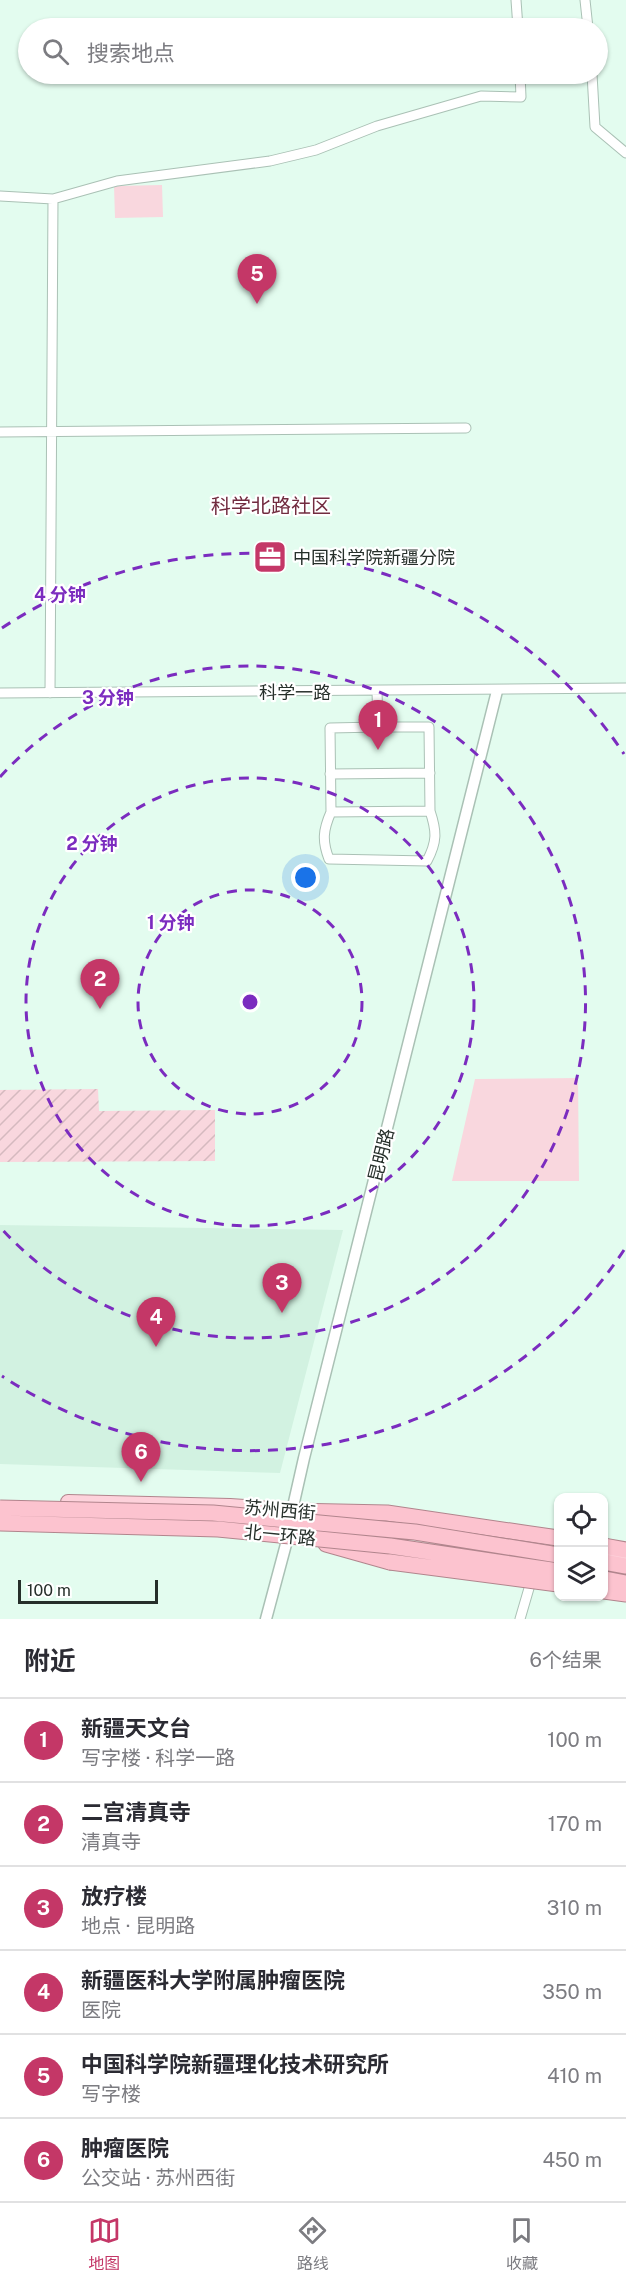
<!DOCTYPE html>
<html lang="zh">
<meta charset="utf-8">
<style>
:root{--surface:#fff;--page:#f2f2f3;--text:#2b2b33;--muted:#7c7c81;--line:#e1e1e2;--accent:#c43767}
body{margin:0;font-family:"Public Sans","Noto Sans SC",sans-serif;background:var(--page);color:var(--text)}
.controls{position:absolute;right:18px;bottom:18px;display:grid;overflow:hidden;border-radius:12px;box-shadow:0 2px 4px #0004}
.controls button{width:54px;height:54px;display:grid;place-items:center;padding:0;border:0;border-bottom:2px solid var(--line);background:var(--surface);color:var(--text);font:30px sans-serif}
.scale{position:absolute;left:18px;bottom:15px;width:140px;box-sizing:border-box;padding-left:6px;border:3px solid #262f2a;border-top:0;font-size:16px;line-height:21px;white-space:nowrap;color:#262f2a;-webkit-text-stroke:4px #fff;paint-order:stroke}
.you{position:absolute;left:306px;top:878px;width:21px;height:21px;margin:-15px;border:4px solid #fff;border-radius:50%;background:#1a73e8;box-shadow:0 0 0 9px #1a73e833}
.badge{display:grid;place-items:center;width:39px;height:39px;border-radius:50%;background:var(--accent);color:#fff;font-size:20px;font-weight:700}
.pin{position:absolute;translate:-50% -50px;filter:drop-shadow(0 2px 3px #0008)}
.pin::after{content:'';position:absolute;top:32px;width:21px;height:18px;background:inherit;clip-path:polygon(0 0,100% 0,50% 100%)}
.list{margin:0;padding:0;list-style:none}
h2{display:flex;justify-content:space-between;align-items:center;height:78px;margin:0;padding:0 24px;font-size:26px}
h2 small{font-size:20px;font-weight:400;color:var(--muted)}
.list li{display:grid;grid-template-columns:39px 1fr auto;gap:18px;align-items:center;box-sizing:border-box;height:84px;padding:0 24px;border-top:2px solid var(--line)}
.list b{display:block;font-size:22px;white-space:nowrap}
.list p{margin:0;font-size:20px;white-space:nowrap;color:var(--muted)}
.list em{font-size:20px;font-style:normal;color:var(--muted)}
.icon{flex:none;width:33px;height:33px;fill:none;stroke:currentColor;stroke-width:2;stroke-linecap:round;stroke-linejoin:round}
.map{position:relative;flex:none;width:626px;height:1619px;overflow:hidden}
.search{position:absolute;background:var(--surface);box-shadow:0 2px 4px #0004;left:18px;right:18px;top:18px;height:66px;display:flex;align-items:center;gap:15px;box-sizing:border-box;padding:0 21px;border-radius:33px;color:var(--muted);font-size:22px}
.sheet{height:582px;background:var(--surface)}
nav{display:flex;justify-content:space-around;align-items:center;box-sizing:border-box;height:84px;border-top:2px solid var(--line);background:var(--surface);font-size:16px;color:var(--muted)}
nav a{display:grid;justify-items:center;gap:3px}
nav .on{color:var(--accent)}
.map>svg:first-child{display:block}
.built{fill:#d2f2e1}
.garden{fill:url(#garden-furrows)}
.pitch{fill:#f9d7de}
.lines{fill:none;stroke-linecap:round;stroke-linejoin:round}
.minor-casing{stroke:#aac1b5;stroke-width:11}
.tertiary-casing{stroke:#aac1b5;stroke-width:13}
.primary-casing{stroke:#b1858d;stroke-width:16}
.trunk-casing{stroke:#b1858d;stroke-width:17}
.minor{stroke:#fff;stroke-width:9}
.tertiary{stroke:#fff;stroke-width:10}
.primary{stroke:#fdd2db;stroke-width:14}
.trunk{stroke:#fcc3cf;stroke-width:15}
.trunk-bridge-casing{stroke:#b1858d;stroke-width:17;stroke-linecap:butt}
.trunk-bridge{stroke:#fcc3cf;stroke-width:15}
.ring{fill:none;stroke:#7b2cbf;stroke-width:3;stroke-dasharray:10 8}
.labels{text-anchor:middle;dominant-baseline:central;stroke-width:4.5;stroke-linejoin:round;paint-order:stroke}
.poi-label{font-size:18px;fill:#262f2a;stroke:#fff;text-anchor:start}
.street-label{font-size:18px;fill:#262f2a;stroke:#fff}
.neighbourhood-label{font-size:20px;fill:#722c40;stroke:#fff}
.centre{fill:#7b2cbf;stroke:#fff;stroke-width:3}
.ring-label{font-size:18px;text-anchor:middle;font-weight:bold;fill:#7b2cbf;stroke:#fff;stroke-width:4.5;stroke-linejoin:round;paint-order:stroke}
</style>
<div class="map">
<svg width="626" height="1619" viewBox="0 0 626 1619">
<defs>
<pattern id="garden-furrows" width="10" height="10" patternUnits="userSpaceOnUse" patternTransform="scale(1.5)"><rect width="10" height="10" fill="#f9d7de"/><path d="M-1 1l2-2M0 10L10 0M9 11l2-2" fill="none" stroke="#d5b9bf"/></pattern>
</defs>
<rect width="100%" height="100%" fill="#e3fcef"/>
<path class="built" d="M0,1225L343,1230L280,1473L0,1464Z"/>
<path class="garden" d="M98,1089L99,1111L215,1110V1161L0,1162V1090Z"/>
<path class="pitch" d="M162,185L163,217L115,218L114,186Z
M578,1078L579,1181H452L475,1079Z"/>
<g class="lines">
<g class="minor-casing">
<path id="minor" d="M516,0L518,28
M585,0L588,28
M592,74L595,127L626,153
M0,196L53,199L117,181L270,161L316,150L377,126L481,96L521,97L520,74
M0,432L466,428
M377,691L378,727H429L430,811L331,812L330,728L378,727
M0,693L626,688
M50,693L53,199
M330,774L430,773
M331,812C323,830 322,841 329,859L427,861C437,842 437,832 430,811
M520,1619L532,1578"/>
</g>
<g class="tertiary-casing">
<path id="tertiary" d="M266,1619L289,1533L292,1511L304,1458L497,691"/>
</g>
<g class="primary-casing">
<path id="primary" d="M68,1502L230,1506L301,1511
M604,1553L626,1558"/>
</g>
<g class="trunk-casing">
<path id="trunk" d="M292,1511L387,1513L558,1538
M326,1544L390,1562
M604,1546L626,1550
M604,1562L626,1566
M604,1579L626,1583
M604,1591L626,1594"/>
</g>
<use href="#minor" class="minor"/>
<use href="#tertiary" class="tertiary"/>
<use href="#primary" class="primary"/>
<use href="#trunk" class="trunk"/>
<g class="trunk-bridge-casing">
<path id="trunk-bridge" d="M0,1508L213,1513L415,1532L558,1555
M0,1523L218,1529L390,1546L558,1571
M390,1562L558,1584"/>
</g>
<use href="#trunk-bridge" class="trunk-bridge"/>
</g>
<g class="ring">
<circle cx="250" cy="1002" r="112"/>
<circle cx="250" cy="1002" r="224"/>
<path d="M0 777A336 336 0 1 1 0 1227"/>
<path d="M624 1250A449 449 0 0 1 2 1376M2 628A449 449 0 0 1 624 754"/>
</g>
<defs>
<g id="office-square" transform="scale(1.725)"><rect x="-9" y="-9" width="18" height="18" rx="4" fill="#c43767" stroke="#fff"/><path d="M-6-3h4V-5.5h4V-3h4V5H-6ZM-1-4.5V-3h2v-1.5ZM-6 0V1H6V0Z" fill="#fff"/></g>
</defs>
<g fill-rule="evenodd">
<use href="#office-square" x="270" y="557"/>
</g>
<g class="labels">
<g class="poi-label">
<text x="293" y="557">中国科学院新疆分院</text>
</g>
<g class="street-label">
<text x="295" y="692">科学一路</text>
<text transform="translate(381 1155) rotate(-76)">昆明路</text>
<text transform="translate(280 1510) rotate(5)">苏州西街</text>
<text transform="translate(280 1535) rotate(6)">北一环路</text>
</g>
<g class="neighbourhood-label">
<text x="271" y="506">科学北路社区</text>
</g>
</g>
<circle cx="250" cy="1002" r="9" class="centre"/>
<g class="ring-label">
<text x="60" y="601">4 分钟</text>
<text x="108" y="704">3 分钟</text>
<text x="92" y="850">2 分钟</text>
<text x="171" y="929">1 分钟</text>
</g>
</svg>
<div class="controls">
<button><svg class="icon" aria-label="locate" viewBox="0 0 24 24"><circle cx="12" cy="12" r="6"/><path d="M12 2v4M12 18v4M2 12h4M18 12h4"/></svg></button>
<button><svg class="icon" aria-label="layers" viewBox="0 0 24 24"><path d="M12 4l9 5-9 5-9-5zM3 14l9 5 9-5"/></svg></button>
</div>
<div class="scale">100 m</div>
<div class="you"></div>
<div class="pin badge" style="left:378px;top:750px">1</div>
<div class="pin badge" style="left:100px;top:1009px">2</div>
<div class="pin badge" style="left:282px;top:1313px">3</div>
<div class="pin badge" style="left:156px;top:1347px">4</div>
<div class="pin badge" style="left:257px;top:304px">5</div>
<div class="pin badge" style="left:141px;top:1482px">6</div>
<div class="search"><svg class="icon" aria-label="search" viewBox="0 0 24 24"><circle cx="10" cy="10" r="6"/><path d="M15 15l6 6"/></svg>搜索地点</div>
</div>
<section class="sheet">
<h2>附近<small>6个结果</small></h2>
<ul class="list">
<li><span class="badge">1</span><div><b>新疆天文台</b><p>写字楼 · 科学一路</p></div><em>100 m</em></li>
<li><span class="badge">2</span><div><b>二宫清真寺</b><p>清真寺</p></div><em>170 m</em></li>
<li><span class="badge">3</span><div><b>放疗楼</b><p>地点 · 昆明路</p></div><em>310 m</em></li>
<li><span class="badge">4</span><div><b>新疆医科大学附属肿瘤医院</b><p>医院</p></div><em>350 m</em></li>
<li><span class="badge">5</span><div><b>中国科学院新疆理化技术研究所</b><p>写字楼</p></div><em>410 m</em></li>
<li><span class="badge">6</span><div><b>肿瘤医院</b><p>公交站 · 苏州西街</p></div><em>450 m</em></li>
</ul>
</section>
<nav>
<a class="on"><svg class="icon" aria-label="map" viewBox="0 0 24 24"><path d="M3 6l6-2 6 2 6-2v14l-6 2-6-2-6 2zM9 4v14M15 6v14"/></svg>地图</a>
<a><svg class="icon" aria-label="directions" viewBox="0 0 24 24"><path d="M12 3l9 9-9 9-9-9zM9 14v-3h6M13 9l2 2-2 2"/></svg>路线</a>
<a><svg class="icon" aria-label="saved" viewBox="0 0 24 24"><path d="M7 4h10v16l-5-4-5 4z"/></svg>收藏</a>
</nav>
